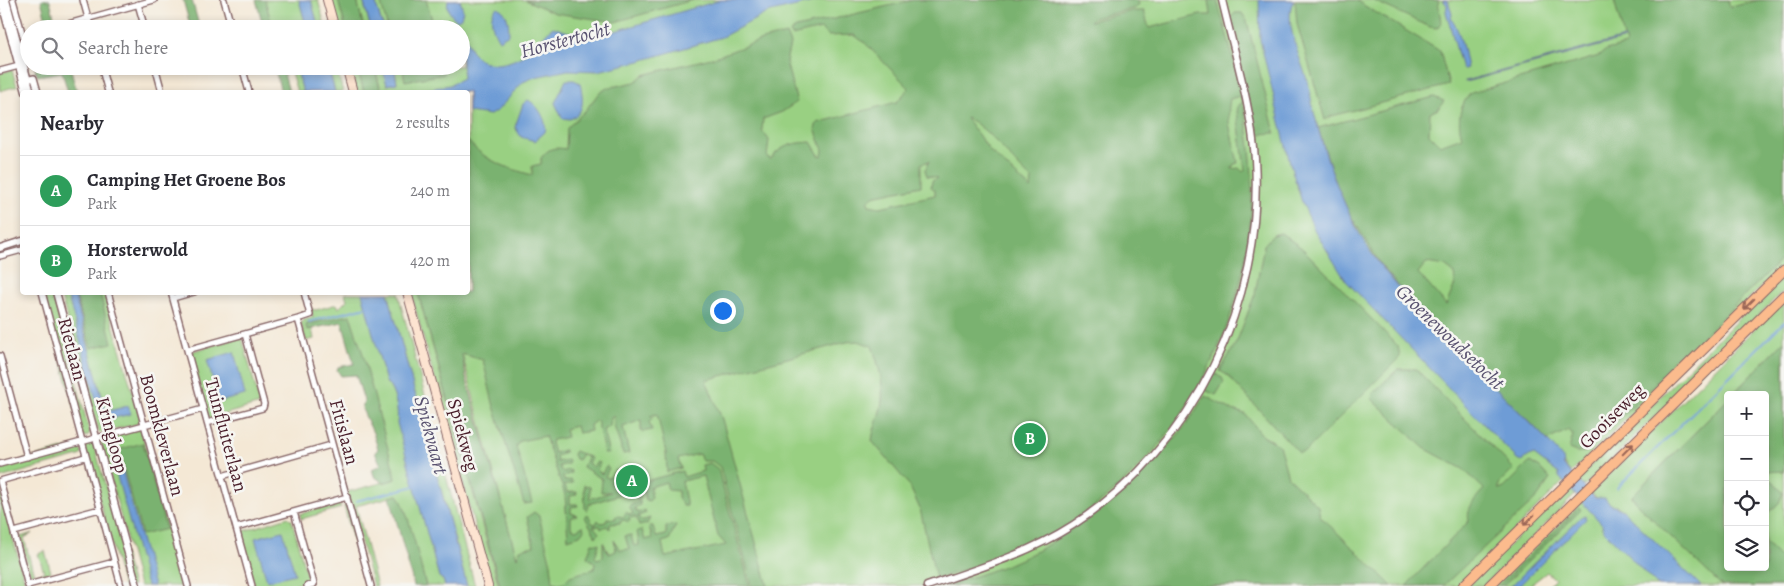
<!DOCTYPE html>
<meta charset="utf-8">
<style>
:root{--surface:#fff;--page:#f2f2f3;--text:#2b2b33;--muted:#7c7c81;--line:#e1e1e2;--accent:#d93025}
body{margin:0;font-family:Alegreya,serif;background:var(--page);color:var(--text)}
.controls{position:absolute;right:15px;bottom:15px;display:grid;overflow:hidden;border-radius:5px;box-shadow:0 2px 8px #0003}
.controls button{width:45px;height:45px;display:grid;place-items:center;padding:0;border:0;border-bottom:1px solid var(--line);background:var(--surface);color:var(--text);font:25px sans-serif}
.you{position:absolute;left:722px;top:310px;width:18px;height:18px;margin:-12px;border:4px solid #fff;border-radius:50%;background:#1a73e8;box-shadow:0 0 0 8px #1a73e833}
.badge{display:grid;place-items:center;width:32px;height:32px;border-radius:50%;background:var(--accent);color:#fff;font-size:16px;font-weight:700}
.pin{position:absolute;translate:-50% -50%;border:2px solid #fff;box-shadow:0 1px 5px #0006}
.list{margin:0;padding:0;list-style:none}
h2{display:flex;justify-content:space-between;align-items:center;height:65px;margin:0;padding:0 20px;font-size:21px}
h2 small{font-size:16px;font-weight:400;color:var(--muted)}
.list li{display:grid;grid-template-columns:32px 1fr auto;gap:15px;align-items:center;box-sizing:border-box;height:70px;padding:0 20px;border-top:1px solid var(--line)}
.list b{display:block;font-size:19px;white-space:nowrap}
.list p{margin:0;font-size:16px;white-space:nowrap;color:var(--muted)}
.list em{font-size:16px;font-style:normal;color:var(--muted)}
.icon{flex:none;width:28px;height:28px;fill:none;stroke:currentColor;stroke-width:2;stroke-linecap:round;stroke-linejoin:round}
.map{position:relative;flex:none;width:1784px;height:586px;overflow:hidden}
.search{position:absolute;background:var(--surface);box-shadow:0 2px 8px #0003;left:20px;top:20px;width:450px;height:55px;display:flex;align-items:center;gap:12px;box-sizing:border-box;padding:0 18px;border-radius:28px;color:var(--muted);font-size:19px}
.panel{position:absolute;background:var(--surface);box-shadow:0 2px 8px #0003;left:20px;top:90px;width:450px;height:205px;border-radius:5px}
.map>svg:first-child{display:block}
.green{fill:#99d082;stroke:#727856}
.forest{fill:#7ab270;stroke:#62684e;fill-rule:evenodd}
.water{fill:#6e9cd6;stroke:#5c5e80}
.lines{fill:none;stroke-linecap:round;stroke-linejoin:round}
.stream{stroke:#6e9cd6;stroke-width:2}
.minor-casing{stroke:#866566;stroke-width:8}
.tertiary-casing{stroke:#866566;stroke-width:9}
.secondary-casing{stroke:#866566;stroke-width:10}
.trunk-casing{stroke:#866566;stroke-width:11}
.minor{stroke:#fff;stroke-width:5}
.tertiary{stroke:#fff;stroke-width:6}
.secondary{stroke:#fde4d1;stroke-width:8}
.trunk{stroke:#fbbb8d;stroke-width:9}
.oneway{stroke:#9a6557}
.labels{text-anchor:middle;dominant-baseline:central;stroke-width:5;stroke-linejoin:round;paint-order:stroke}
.street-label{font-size:19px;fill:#4a1f2b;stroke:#f6f6f2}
.water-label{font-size:20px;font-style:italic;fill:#58516f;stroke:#f6f6f2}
</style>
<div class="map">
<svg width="1784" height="586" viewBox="0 0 1784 586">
<rect width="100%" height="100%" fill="#f6f6f2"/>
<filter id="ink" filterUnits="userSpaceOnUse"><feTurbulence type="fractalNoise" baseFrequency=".02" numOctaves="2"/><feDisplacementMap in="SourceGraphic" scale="10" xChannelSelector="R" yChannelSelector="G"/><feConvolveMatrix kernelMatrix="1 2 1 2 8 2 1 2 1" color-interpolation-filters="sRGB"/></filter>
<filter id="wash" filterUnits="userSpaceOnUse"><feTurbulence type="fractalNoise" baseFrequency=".0096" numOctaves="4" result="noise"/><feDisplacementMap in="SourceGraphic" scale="20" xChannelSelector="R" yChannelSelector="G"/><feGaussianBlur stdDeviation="1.12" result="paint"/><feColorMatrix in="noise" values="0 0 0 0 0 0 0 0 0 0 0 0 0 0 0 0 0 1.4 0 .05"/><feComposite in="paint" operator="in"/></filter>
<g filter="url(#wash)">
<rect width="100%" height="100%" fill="#f4e8d5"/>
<path class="green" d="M265,0H299L307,29H273Z
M311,0H318L326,29H319Z
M330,0H338L346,29H338Z
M357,0H363L371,29H364Z
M375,0H1784L1727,312L1784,257V264L1571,473L1563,463L1545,462L1559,474L1564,481L1458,586H1443L1544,488L1417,586H528L519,552L517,559L515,554L462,354L470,356L468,292V92H379L381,90L374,66H382L387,85L397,82L394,66H461V29H386L381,22Z
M289,66H313L297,70L303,92H297Z
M328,66H336L343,92H335Z
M349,66H357L364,92H356Z
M12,70L17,86L0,91V73Z
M1784,274V290L1584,486L1577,479Z
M43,293H52L90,433L87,437L82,435Z
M60,293H67L103,419L130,414L128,406L109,411L105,408L74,293H104L140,418L137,424L99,433Z
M345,293H362L365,301L386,382C395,391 399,411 398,423L439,577L443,580L445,586H426L407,517L398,495L356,506L377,586H373L347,492L396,479L351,318L308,324V330L312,329L314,339L306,341L301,324L303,320L313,317L311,309L316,310L337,304L339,308L347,300Z
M388,293H398L475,586H467Z
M411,293H418L499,586H491Z
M1784,299V341L1732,395H1728V399L1632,496L1636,502L1728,567H1765V395L1784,361V586H1548L1555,579L1547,572L1529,586H1519L1586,519L1582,516L1511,586H1503L1581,510L1579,508L1498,586H1494L1583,501L1602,523L1605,531L1625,512C1616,503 1600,503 1591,493Z
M242,337L260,404L208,419L190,352Z
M139,429L143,430L142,433L183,586H139L101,442L104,437Z
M88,442L94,444L133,586H123L85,447Z
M79,445L82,454L79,456L0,478V466Z
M1569,486L1576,494L1483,586H1468Z
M0,490L26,586H0Z
M339,503L341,508L301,519L300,514Z
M346,504L368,586H365L344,506Z
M288,517L292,520L308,581L292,586H255L244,552L241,532Z
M33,533L24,538L34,575L44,572L38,554L45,551L51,572L31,577L20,537Z"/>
<path class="forest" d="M41,0H50L56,25L48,28Z
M183,0H192L200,29H191Z
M256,0H265L273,29H264Z
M338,0H357L364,29H346Z
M380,0H426L435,29H388Z
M525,0H693L615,22L555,13Z
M913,0H1137L1139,4L1136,8L1093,18L1090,21L1132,11H1144L1149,28L1200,15H1211L1209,0H1217C1232,52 1247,105 1251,159C1262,308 1184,460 1053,534C1016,554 976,566 936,579L920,509L909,485L872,441C873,430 877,422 880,411C886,391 879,365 872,346L858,341L847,342L706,380L722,419L768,586H752L720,467L712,461H702L699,454L678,459L681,468L667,472L666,453L657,414L650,416L653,419L649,422L652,430L641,432V420L623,427L629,453L623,454L614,426V416L611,418L610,426L603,430L609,454L604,453L597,420L590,425L591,431L578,433L576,426L565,429L567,437L552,440L551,443L554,453L564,450V453L556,456L557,462L567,460L569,461L568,464L559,466L562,472L570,470L572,473L563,476L564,481L571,480L573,483L565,485L567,492H577L576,495L570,496V504H577L578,506L571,507V513L577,515L571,518V528L576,530L583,526L584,530L580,535L568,539L565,495L545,436L520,441L516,446L532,503L524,504L493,403L483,360L462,354L466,377L517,558L520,549L534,546L527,517L534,512L539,516L551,564L553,582L562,584L570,576L594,569L595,563L587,557L592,543L599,544L595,557L597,559L603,557V542L609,554L616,551L614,540L620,550L629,549L625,536L631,535L634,546L639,545L637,531L642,530L645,540L652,538L649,526H653L656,537L666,535V526L676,525L669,540L662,542L665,557L726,545L718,536L703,476L682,481L687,506H683L678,498V491L668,490L666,482L650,487L652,498L649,501L646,500L641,484L642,482L682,471L684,477L703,471L702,465L710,463L718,469L750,586H500L418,293L468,292V141C485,161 507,168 532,175V166L541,164V158C549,148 553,147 566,149L567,128L585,111L598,94L607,88L635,82L643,75L715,57L762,40L786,34L790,44L786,62L797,102L782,112L763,119L762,130L769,140L767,157L771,159C781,145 794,143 811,142L819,155L822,156L823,150L815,129L817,123L897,102L909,88L865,43L854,35L828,36L821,29L792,36L790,32L796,28ZM1240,96L1243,102L1238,106L1237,112L1245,170L1243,172L1239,168L1232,169L1234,164L1238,163C1234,141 1225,122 1230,99ZM966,118C987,126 1013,163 1032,179L1031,189L990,151ZM929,161L925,170L927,176L937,178L932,181L931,187L935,190V195L880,207L869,205L868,201L873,196L921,186V164Z
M1295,0H1355L1440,51L1449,85L1332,116L1325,120L1297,24Z
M1372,0H1438L1441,23L1437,28L1430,27Z
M1614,0H1728L1730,7L1759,0H1784V257L1586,452H1576L1569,449L1573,435L1569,430L1547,440L1413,303L1380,264L1349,213L1336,184L1318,128L1434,97L1444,101L1438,109L1430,113L1429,134L1440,145L1462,137C1457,122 1459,105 1471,93L1599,56L1606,50L1626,45ZM1426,263L1445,266L1454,273L1455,284L1446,305L1418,273Z
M1235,13H1242L1247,21L1275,133L1260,134L1256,136L1229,19Z
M44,66H70L77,92H68L62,72L37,76L35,68Z
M274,66H282L289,92H281Z
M357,66H374L381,91L379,92H364Z
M402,66H444V74L405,81Z
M1281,233L1303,249L1398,346L1400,357L1306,451L1299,453L1227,375L1220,371L1237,341L1255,294L1264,245L1273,235Z
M75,293H100L112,343L91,348Z
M350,315L363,354L396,479L383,483L374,476L372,469L381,465L375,452L378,449L373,433L362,409L364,401L356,375L341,376L337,370L338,367L354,364L342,322L307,330L306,325L308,324Z
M1784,341V471L1765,472V395H1732Z
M1398,369H1416L1514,469L1499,484V490L1504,488L1530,462L1540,468L1550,479L1537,498L1443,586H1406L1469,521C1466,508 1475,499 1484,489L1463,469L1424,448L1372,399L1373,393Z
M1215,374L1221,376L1224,382L1216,395L1207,391L1204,387L1209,378Z
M1205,396L1232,410L1245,414L1263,436L1279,445L1288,477L1318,506L1320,516L1392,586H944C974,576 1005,568 1033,553C1087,523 1136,483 1177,436C1188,424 1196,409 1205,396Z
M1728,399V567H1765V542L1784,561V586H1722L1638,505L1632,496Z
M143,443L166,529L142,535L119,452L121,449Z
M575,451L591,458L588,463L593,467L597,462L600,463L597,470L602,474L606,466L609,468L605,477L609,478L615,470L617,471L611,483L620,490L637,482L641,498L637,500L635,490L589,504L587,511L585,508L584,485L590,487V499L611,492H601L602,479L583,467L587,457L582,454L578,460L575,459L573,454Z
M1765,477L1773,481L1783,493L1779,503L1765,516Z
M398,495C406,502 422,571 426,586H414L390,497Z
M640,501V505L634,508L638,513L645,510L646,513L638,516L641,521L650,518L647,524L639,526L636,517L629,518L630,521L628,522L625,520L620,521L621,523L610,524V529L606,526L601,529L600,526H593L599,533L596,537L585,517L588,514L592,523L596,524L598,520L601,523L606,522L607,518L615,519L616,516L624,517L626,512L630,515L633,514L629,506Z
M1579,508L1581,510L1503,586H1498Z"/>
<path class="water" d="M299,0H311L319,29H307Z
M363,0H375L381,22L386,29H371Z
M448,0H460L463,10L461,18L457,20C450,16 446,8 448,0Z
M721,0H821L767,13L722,37L640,61L598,71L568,70L535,77L523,82L498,110L490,115L468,112V92H414L450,85L463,78L460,29L462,27C466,37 469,48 475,56C491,72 518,61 532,49C540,42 545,33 553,27L586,38L595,37Z
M1259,0H1294C1282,18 1301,60 1307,80C1311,95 1313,110 1317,124C1326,158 1338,191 1354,223C1374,265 1409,299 1441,332C1476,368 1512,404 1547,440L1563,458L1564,466L1595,498H1605L1609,503L1624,511L1701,586H1658L1604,531L1602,524L1559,477V474L1533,454L1521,461L1517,459L1346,281L1315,231L1302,202L1291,167L1260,40Z
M1443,0H1448L1452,14L1451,19C1461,31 1464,53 1467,68L1464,69H1462L1446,12L1447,5Z
M497,7C508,11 509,24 509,34L499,40C493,31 487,15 497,7Z
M1624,38L1625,39L1465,82V81Z
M313,66H328L335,92H303L297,70Z
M382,66H394L397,83L387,85Z
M566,80H574L580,83C583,97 586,113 570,119L562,118L555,103Z
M528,100C538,105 548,121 545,132L535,141L521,137L515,127L523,104Z
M67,293H74L105,408L109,411L128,406L131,414L110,419L101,418Z
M362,293H388L467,586H445L443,580L439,577L397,423C399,411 395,391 386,382Z
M234,352L245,395L219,402L207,360Z
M114,445L116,447L154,586H147L110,451V446Z
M1582,516H1585L1586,519L1519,586H1511Z
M283,531L295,574L267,581L255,538Z"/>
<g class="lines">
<path class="stream" d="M308,322L366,307
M1617,488L1784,322
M356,501L415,486"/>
</g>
</g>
<g filter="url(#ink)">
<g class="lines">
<g class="minor-casing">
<path id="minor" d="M13,0L23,36
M83,0L91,29
M224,0L232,29
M138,4L145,29
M50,29L154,0
M101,66L108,92
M155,66L162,92
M242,66L249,92
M0,71L19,66
M26,80L34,78L38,92
M0,256L22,250
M42,292L121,586
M108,292L188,586
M171,292L252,586
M304,292L310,315L298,319L371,586
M173,298L194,292
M187,350L298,319
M0,356L27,457
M207,423L263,408L264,404L245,334
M0,464L203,409
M222,476L331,445
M0,481L28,586
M0,481L85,457
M294,512L314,584L307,586
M236,528L347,497
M14,532L100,509
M28,585L114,562"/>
</g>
<g class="tertiary-casing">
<path id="tertiary" d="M1,0L26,92
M6,0L31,92
M0,248L22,241
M56,292L137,586
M927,586C977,569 1028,554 1073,525C1195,446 1264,303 1255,159C1251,105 1234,52 1222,0"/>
</g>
<g class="secondary-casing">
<path id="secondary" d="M327,0L335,29
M346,66L353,92
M407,292L488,586"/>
</g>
<g class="trunk-casing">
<path id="trunk" d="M1463,586L1784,270
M1489,586L1784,295"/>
</g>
<use href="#minor" class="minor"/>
<use href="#tertiary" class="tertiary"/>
<use href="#secondary" class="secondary"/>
<use href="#trunk" class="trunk"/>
</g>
<defs><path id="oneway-shaft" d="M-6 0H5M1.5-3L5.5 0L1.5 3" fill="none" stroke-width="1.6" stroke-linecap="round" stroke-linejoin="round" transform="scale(1.25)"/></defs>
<g class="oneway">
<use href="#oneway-shaft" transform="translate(1749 304) rotate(135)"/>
<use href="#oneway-shaft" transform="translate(1628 449) rotate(-45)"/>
<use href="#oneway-shaft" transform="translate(1529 520) rotate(135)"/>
</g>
</g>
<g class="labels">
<g class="street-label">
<text transform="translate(72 349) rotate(75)">Rietlaan</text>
<text transform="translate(1612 416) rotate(-45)">Gooiseweg</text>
<text transform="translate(344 432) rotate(75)">Fitislaan</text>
<text transform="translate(112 435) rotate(75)">Kringloop</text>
<text transform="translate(162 435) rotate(75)">Boomkleverlaan</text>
<text transform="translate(226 435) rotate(75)">Tuinfluiterlaan</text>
<text transform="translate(463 435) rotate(75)">Spiekweg</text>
</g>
<g class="water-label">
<text transform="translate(565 40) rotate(-15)">Horstertocht</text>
<text transform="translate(1450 337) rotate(44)">Groenewoudsetocht</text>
<text transform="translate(431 435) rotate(75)">Spiekvaart</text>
</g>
</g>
</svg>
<div class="controls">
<button>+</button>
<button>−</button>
<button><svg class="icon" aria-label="locate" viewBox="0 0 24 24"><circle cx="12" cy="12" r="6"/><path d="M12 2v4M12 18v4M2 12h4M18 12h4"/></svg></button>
<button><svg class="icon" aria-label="layers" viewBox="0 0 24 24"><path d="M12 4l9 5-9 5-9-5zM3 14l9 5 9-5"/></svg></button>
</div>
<div class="you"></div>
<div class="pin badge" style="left:632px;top:481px;background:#2e9e5b">A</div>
<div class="pin badge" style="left:1030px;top:439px;background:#2e9e5b">B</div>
<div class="search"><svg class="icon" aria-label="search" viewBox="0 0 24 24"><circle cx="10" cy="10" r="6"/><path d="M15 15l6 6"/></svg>Search here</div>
<section class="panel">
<h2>Nearby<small>2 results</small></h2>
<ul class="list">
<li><span class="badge" style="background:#2e9e5b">A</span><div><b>Camping Het Groene Bos</b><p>Park</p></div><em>240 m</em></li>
<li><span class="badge" style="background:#2e9e5b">B</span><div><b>Horsterwold</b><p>Park</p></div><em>420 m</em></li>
</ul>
</section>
</div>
